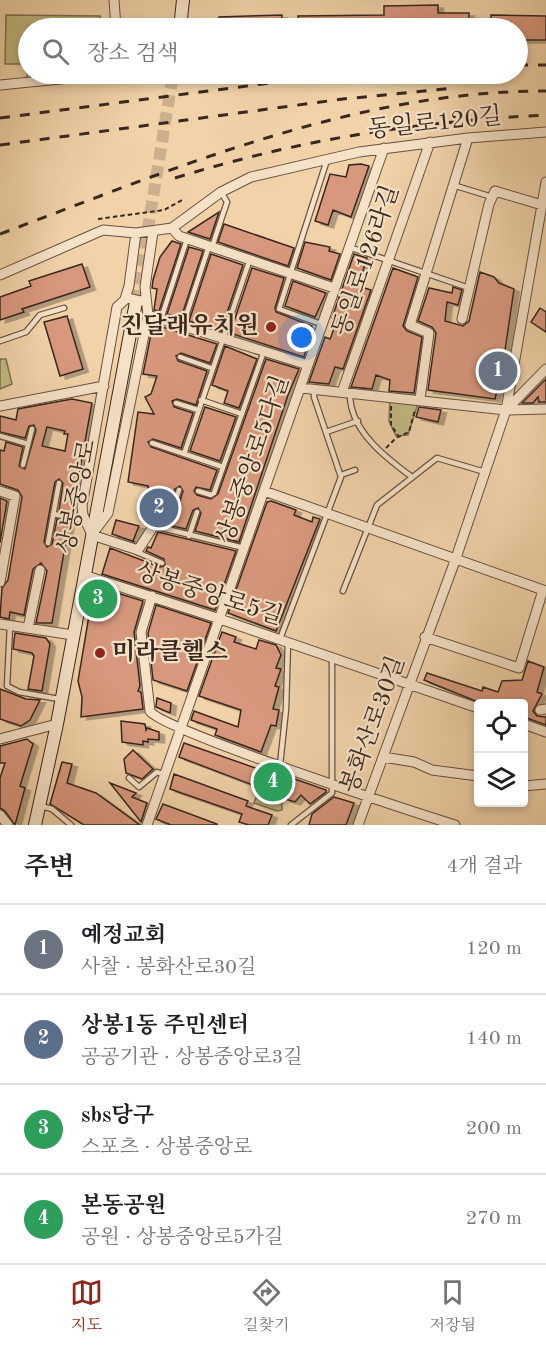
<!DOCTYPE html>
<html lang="ko">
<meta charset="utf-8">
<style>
:root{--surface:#fff;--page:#f2f2f2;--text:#202124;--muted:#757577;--line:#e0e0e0;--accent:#8f2418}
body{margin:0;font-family:"Old Standard TT","Noto Serif KR",serif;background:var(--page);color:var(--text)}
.controls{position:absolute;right:18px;bottom:18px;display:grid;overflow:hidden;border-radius:6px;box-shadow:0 3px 9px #0003}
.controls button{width:54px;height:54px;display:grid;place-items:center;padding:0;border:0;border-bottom:2px solid var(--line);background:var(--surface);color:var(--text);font:30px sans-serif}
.you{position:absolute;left:302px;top:338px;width:21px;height:21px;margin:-15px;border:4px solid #fff;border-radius:50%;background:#1a73e8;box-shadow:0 0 0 9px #1a73e833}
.badge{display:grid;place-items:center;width:39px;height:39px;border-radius:50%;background:var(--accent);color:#fff;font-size:20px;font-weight:700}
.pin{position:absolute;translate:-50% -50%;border:3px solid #fff;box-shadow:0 2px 6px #0006}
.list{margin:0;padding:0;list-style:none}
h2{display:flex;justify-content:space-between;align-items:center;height:78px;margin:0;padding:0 24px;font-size:26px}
h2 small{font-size:20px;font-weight:400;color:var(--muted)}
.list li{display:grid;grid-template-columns:39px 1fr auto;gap:18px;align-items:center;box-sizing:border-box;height:90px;padding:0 24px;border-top:2px solid var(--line)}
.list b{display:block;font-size:22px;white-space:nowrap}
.list p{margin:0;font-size:20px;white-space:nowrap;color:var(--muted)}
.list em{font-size:20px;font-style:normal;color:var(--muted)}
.icon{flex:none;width:33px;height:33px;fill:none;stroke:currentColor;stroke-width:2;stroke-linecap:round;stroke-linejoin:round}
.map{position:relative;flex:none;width:546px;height:825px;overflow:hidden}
.search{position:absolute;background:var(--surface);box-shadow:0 3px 9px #0003;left:18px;right:18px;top:18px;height:66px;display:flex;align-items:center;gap:15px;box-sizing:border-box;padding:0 21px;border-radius:33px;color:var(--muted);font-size:22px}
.sheet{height:438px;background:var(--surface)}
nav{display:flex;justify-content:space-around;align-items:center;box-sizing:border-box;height:84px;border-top:2px solid var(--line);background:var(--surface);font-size:16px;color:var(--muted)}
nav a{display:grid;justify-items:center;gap:3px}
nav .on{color:var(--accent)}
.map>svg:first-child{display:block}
.green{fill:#c2ba82;stroke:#7d7150;stroke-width:1.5}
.building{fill:#d8987d;stroke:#38281e;stroke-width:1.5;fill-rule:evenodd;filter:url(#shadow)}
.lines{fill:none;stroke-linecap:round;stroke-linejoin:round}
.secondary-tunnel{stroke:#ccb08d;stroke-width:12;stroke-dasharray:12 6;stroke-linecap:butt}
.service-casing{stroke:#665241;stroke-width:7}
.minor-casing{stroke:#665241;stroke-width:11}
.secondary-casing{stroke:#38281e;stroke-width:14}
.path{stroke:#38281e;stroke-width:2;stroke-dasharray:4.5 3;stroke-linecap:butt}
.service{stroke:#f6e2c7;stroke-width:4.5}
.minor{stroke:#f6e2c7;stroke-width:9}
.secondary{stroke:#f6e2c7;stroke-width:12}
.rail{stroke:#38281e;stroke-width:3;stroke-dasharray:10 10;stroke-linecap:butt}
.poi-dot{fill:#8f2418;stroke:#f6e2c7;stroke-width:2}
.labels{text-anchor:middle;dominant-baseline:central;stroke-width:4.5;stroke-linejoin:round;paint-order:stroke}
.street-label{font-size:24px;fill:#38281e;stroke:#f6e2c7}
.poi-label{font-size:24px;font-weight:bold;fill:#38281e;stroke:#f6e2c7;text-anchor:end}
</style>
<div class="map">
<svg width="546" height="825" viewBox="0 0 546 825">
<defs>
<filter id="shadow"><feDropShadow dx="5.5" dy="3" stdDeviation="0" flood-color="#0004"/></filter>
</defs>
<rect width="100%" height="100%" fill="#f1d2a9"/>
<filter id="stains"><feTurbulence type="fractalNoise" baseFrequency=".00333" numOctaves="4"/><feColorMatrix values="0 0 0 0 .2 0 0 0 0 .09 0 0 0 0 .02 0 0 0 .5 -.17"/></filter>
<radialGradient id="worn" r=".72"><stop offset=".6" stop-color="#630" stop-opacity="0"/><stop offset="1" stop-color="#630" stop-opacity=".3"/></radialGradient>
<path class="green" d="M6,15L100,16L101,28H28V74H68L27,78L28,64H5Z
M0,359H6L12,384L0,389Z
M390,397L419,400L408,435L396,436L389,421Z
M268,766L286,774L281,789L282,810L277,811L254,803Z"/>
<path class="building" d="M438,5V13H469V28H298V16L384,15V6Z
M282,15V28H212L219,22V17Z
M491,15L546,16V40H518V28H492Z
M125,19H146V28H125Z
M361,164L369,166L351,217L333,210L328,225L315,221L330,174L346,177L349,165Z
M219,212L210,239L188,232Z
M224,224L294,248L288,266L218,242Z
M172,241L181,244L159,311L154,310L157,289L152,288L153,280L160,257Z
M305,242L330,247L329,251L340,254L331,280L297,268Z
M189,247L203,251L181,318L167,314Z
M211,254L243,265L221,331L189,321Z
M354,254L367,258L358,286L371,290L343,369L335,367L329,384L309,382L325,337L330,339L331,337L337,319L332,318Z
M82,264L90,287L22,309L24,312L0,320V297L31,286L29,281Z
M252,268L284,278L275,308L276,312L312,326L304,357L230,333Z
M393,268L418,277L403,326L407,331L422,337L414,393L389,391L390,380L376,375L372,389L351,387Z
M480,272L494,277L499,283L514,289L503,364L495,399L428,390L436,333L432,327L418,321L429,288L452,293L453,287L462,290L458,305L447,302L445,321L463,326L469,321Z
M293,281L326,293L315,317L285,306Z
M540,308L546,312V332L531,322Z
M67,316L83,369L60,376L44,322Z
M153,324L217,344L210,363L181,353L176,356L178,361L207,371L196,405L177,399L172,401L174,407L193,413L181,448L153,439L148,442L151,447L217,470L210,490L196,487L194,491L197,495L211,499L218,494L266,359L299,369L288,395L239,542L195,531L201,513L198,508L193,510L186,529L172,526L183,491L180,486L175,489L163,524L142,519L151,502L148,486L128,482L138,412L154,414L145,397L151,394L157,376L143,374Z
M225,346L257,359L239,408L224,403L228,391L212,385Z
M546,379V402H539L538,397L533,403H522Z
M72,399L92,403L72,513L59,510L63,483L59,479L55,482L49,514L44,542L47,547L52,544L57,519L69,522L52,623H36L47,571L41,563L33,569L24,615L10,612L9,619L0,617L2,588L8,580L22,497L18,490L0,484V450L4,451L6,442L23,447L19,466L25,469L36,430L34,425L29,426L25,438L0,432V416L16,420L18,409ZM47,427L65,431L64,434H68L65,451L42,446Z
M205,407L236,417L220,461L190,451Z
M419,407L441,410L438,422L416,417Z
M0,498L7,501L0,543Z
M271,501L296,510L294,515L312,522L313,517L320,519L276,631L228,613L267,502Z
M116,520L139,526L133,541L135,542L112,534Z
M158,532L236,551L215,610L102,574L110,548L160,567L165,566L164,559L146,551L148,547L151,548Z
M94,586L143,601L134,632L140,686L138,691L141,692L143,709L81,717L82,697L78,681Z
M156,605L211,623L187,691L153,680L148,633Z
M222,632L236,637L234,642L256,649L259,640L276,645L281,655L276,668L281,669L275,686L279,687L273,709L279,710L276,726L271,725L261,752L215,735L217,729L191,720L194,711L238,727L241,710L199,696Z
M15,633L46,638L50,644L42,691L28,689L34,656L32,653L13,649Z
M528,661L544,667L537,692L542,694L533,711L537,716L546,717V725L524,717V704H483L424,680L427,673L482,691L483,687L498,692L502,681L522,680Z
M0,689L26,699L40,700L30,720L21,726L0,719Z
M157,698L171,703L170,713L156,707Z
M121,721L145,724L146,730L147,728L159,732V740L148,739V742L143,741V745L122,742Z
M27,739L33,744L20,786L25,788L15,825L5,811L0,808V778L5,763H0V746Z
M184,743L264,771L258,787L179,757Z
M133,750L153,769L142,779L126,773L124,759Z
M62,762L72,764L67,783L96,793L140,825H84L50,804Z
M174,774L248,801L246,806L272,815L268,825H249L239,822L242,814L170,789Z
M292,778L326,790V792L310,804L301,795L295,802L285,799Z
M110,783L136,793L132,797L147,803L141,822Z
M334,797L354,803L346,825H309L312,814Z
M163,804L217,824V825H171L156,819Z"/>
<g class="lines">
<path class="secondary-tunnel" d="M136,302L173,74"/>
<g class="service-casing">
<path id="service" d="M453,185L492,197
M212,247L227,202L221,192
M349,247L469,288
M161,319L187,239
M321,324L279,309L327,160
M183,325L209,246
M0,341L26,332L40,315L64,308
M180,357L211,368
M350,393C349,430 386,458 412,477
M201,400L242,414
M176,403L198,410
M326,432L358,421
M0,436L28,444
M152,443L223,467
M184,454L250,259
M23,465L32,429
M341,475L355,470
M198,491L211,495L214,493L264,351
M53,514L85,520
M154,526L244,548
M166,529L179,490
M189,536L197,512
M48,543L59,483
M137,552L162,563
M343,591L377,505L437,458L485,472
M10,626L7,686L19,692L59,699
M280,639L341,477L314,397V389
M280,765L286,709L288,642
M129,778L139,787L157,772L165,775
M41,806L52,809L71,825
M291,825L332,793V659"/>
</g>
<g class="minor-casing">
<path id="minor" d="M114,0L116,28
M0,85L110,74
M172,228L179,236L334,288
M0,275L103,230L136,233L172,228L221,192L251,177L359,152L468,138L546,132
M125,299L129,286L136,233
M148,315L308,365
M462,319L489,204L495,191L542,205
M301,388L506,410L546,409
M342,392L430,142
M420,399L429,333L410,325L468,138
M0,406L104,386
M506,410L546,369
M0,491L15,496L0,582
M264,491L546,591
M93,533L108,513L148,315L145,287L153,232
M92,535L83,515L82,506L117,307L127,298L141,301
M92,535L138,550L153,527
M84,575L220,619L478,708
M152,596L141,632L150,711C161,730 417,813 455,825
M0,624L73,635
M28,628L40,570
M425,637L519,668L543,590
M540,710L546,709
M524,724L546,732
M0,739L57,724
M383,757L414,762L432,770L478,776
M524,786L546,784
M0,815L8,825
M147,825L384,148
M358,825L456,558L506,410L546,182"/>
</g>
<g class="secondary-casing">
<path id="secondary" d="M180,28L183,0
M35,825L57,724L136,302"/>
</g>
<path class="path" d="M98,219L164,210L184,199
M391,406V425L399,437
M386,448L396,438L409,432L415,410"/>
<use href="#service" class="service"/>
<use href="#minor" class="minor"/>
<use href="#secondary" class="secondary"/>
<path class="rail" d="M518,65H546
M0,118L301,79L368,74
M0,145L343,99L455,88
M175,178C302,139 413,122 546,115
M0,234C176,168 354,91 546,91"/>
</g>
<g class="poi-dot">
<circle cx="271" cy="327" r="6"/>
<circle cx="100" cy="653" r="6"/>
</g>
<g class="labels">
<g class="street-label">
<text transform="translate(435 124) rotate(-6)">동일로120길</text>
<text transform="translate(367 261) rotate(-71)">동일로126라길</text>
<text transform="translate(254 460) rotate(-71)">상봉중앙로5다길</text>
<text transform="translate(78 497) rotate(-79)">상봉중앙로</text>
<text transform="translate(209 595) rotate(18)">상봉중앙로5길</text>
<text transform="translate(374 725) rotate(-70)">봉화산로30길</text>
</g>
<g class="poi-label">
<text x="259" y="327">진달래유치원</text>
<text x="112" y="653" text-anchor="start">미라클헬스</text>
</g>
</g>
<rect width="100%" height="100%" filter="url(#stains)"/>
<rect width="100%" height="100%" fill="url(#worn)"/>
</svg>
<div class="controls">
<button><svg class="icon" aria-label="locate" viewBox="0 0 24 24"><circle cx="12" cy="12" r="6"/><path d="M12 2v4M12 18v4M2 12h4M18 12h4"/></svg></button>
<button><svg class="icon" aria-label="layers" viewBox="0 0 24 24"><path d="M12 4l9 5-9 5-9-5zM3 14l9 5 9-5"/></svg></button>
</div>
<div class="you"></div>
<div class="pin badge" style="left:498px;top:371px;background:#6b7280">1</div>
<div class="pin badge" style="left:159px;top:508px;background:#5c6f8a">2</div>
<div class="pin badge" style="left:98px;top:599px;background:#2e9e5b">3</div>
<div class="pin badge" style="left:273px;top:782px;background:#2e9e5b">4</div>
<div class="search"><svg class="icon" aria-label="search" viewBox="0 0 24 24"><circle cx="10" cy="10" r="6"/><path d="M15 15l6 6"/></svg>장소 검색</div>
</div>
<section class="sheet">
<h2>주변<small>4개 결과</small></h2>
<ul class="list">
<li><span class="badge" style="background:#6b7280">1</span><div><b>예정교회</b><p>사찰 · 봉화산로30길</p></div><em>120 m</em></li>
<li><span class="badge" style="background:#5c6f8a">2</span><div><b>상봉1동 주민센터</b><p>공공기관 · 상봉중앙로3길</p></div><em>140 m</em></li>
<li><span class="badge" style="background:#2e9e5b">3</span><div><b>sbs당구</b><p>스포츠 · 상봉중앙로</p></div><em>200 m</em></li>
<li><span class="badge" style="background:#2e9e5b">4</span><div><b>본동공원</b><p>공원 · 상봉중앙로5가길</p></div><em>270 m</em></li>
</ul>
</section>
<nav>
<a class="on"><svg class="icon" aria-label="map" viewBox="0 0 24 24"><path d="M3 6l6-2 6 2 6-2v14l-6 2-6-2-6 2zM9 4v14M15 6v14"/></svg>지도</a>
<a><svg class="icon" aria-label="directions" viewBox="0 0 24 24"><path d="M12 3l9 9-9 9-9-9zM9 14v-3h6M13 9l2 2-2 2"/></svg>길찾기</a>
<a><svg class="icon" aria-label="saved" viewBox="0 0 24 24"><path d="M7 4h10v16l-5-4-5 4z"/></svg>저장됨</a>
</nav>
